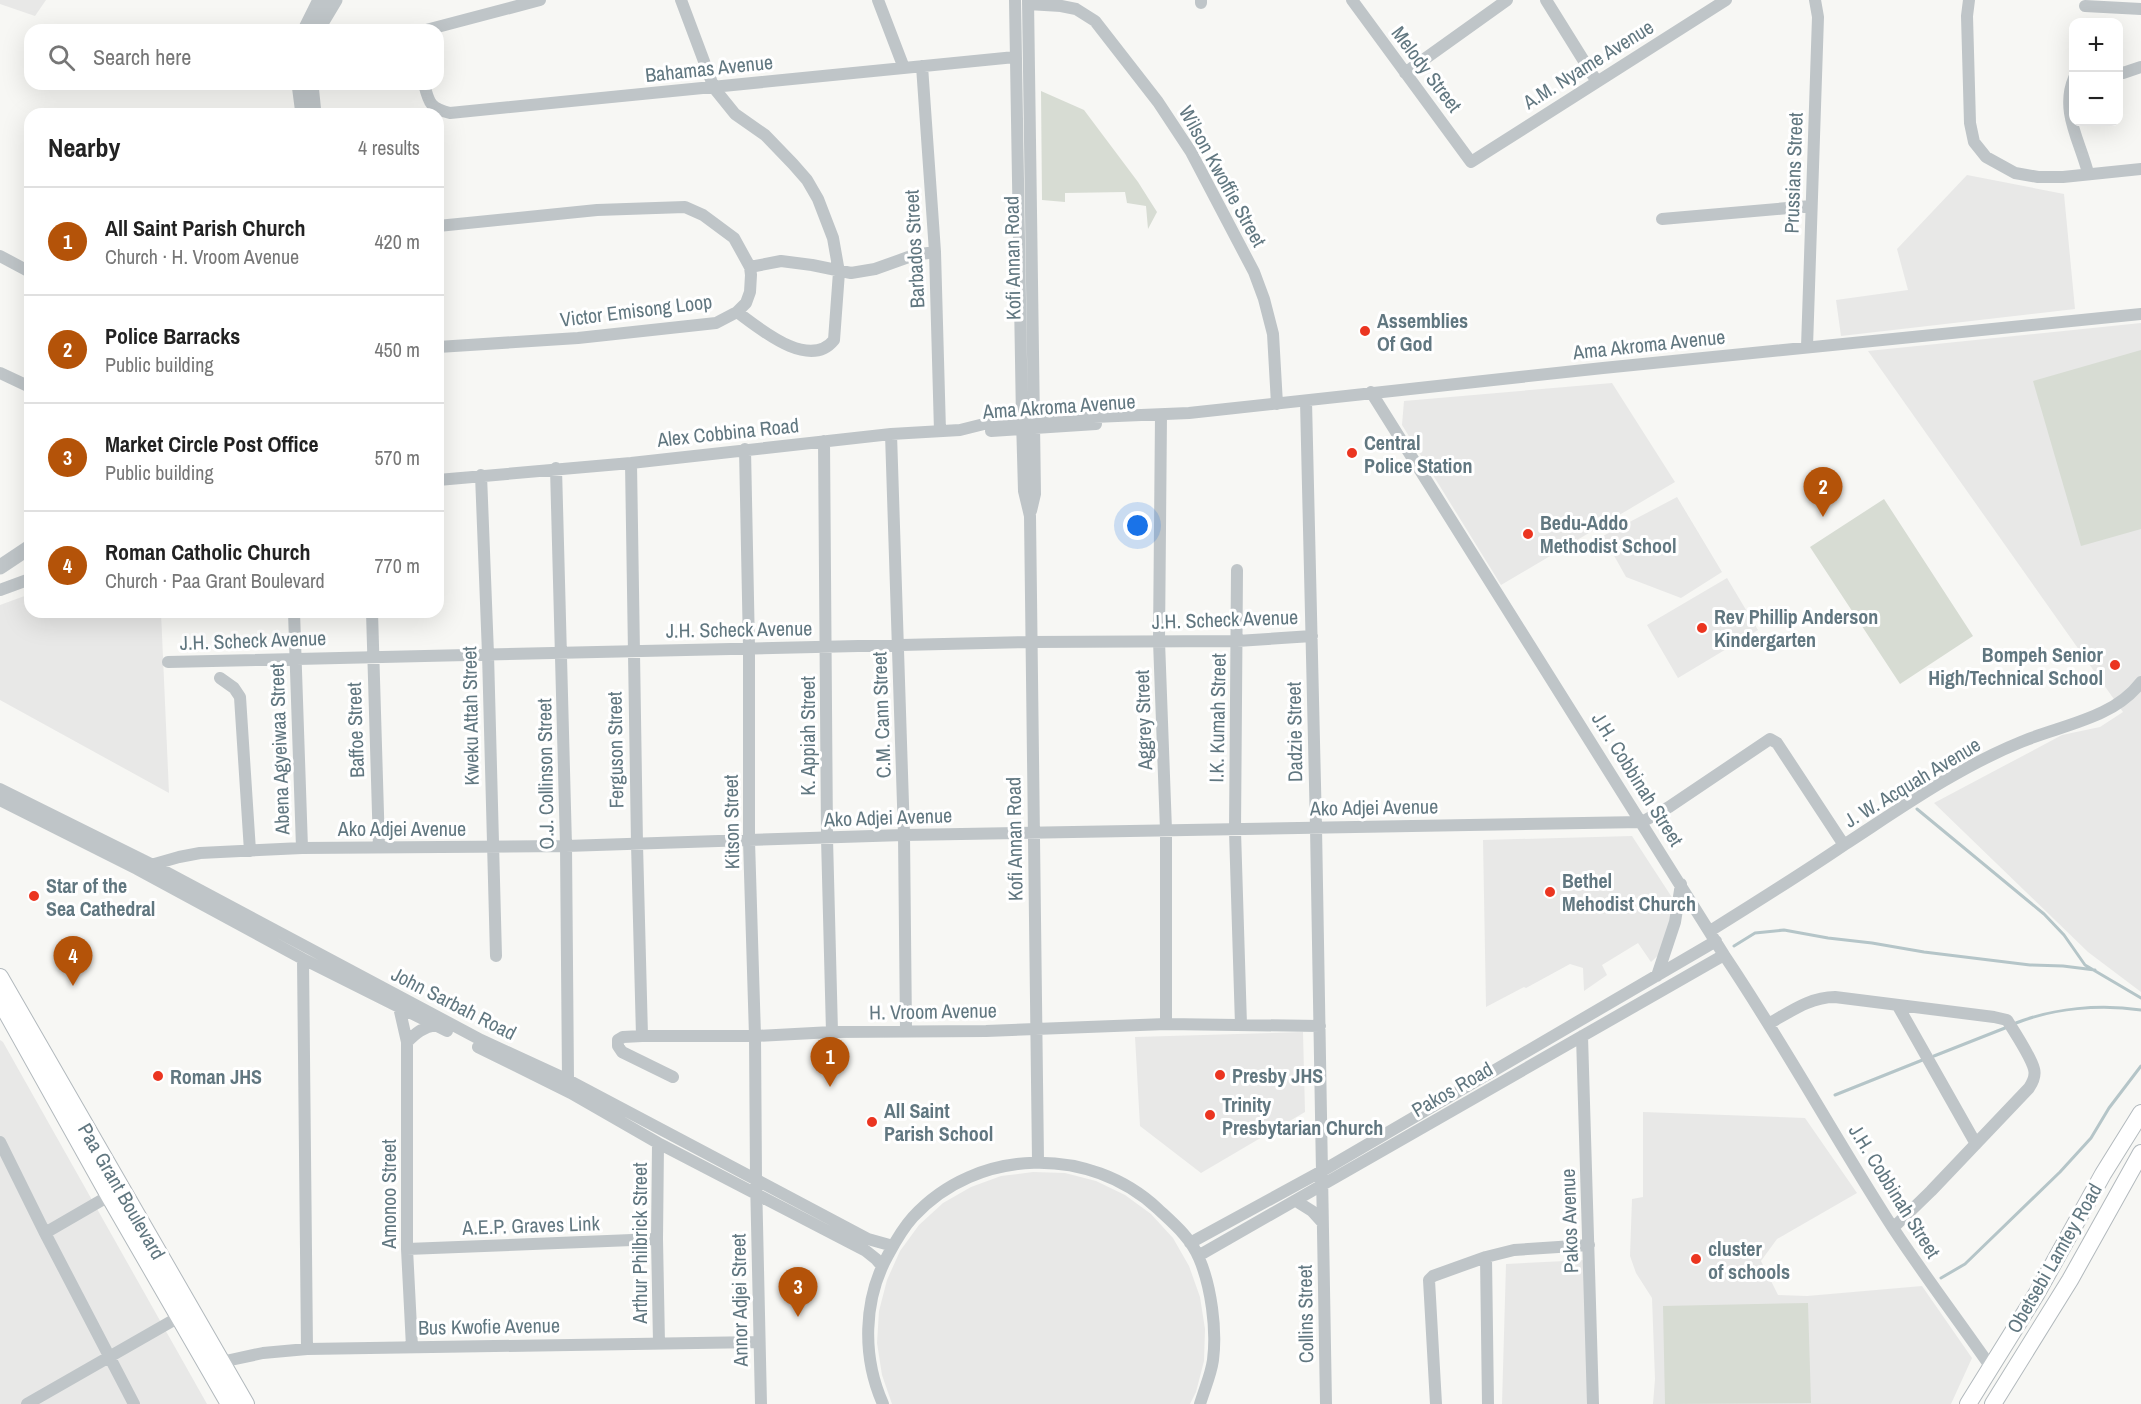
<!DOCTYPE html>
<meta charset="utf-8">
<style>
:root{--surface:#fff;--page:#f2f2f2;--text:#222;--muted:#767676;--line:#e0e0e0;--accent:#b45309}
body{margin:0;font-family:"Archivo Narrow",sans-serif;background:var(--page);color:var(--text)}
.controls{position:absolute;right:18px;top:18px;display:grid;overflow:hidden;border-radius:12px;box-shadow:0 6px 24px #0002}
.controls button{width:54px;height:54px;display:grid;place-items:center;padding:0;border:0;border-bottom:2px solid var(--line);background:var(--surface);color:var(--text);font:30px sans-serif}
.you{position:absolute;left:1138px;top:526px;width:21px;height:21px;margin:-15px;border:4px solid #fff;border-radius:50%;background:#1a73e8;box-shadow:0 0 0 9px #1a73e833}
.badge{display:grid;place-items:center;width:39px;height:39px;border-radius:50%;background:var(--accent);color:#fff;font-size:20px;font-weight:700}
.pin{position:absolute;translate:-50% -50px;filter:drop-shadow(0 2px 3px #0008)}
.pin::after{content:'';position:absolute;top:32px;width:21px;height:18px;background:inherit;clip-path:polygon(0 0,100% 0,50% 100%)}
.list{margin:0;padding:0;list-style:none}
h2{display:flex;justify-content:space-between;align-items:center;height:78px;margin:0;padding:0 24px;font-size:26px}
h2 small{font-size:20px;font-weight:400;color:var(--muted)}
.list li{display:grid;grid-template-columns:39px 1fr auto;gap:18px;align-items:center;box-sizing:border-box;height:108px;padding:0 24px;border-top:2px solid var(--line)}
.list b{display:block;font-size:22px;white-space:nowrap}
.list p{margin:0;font-size:20px;white-space:nowrap;color:var(--muted)}
.list em{font-size:20px;font-style:normal;color:var(--muted)}
.icon{flex:none;width:33px;height:33px;fill:none;stroke:currentColor;stroke-width:2;stroke-linecap:round;stroke-linejoin:round}
.map{position:relative;flex:none;width:2141px;height:1404px;overflow:hidden}
.search{position:absolute;background:var(--surface);box-shadow:0 6px 24px #0002;left:24px;top:24px;width:420px;height:66px;display:flex;align-items:center;gap:15px;box-sizing:border-box;padding:0 21px;border-radius:18px;color:var(--muted);font-size:22px}
.panel{position:absolute;background:var(--surface);box-shadow:0 6px 24px #0002;left:24px;top:108px;width:420px;height:510px;border-radius:18px}
.map>svg:first-child{display:block}
.built{fill:#e8e8e7}
.green{fill:#d7dcd3}
.lines{fill:none;stroke-linecap:round;stroke-linejoin:round}
.stream{stroke:#b5c5c8;stroke-width:3}
.secondary-casing{stroke:#b2b9bd;stroke-width:18}
.minor{stroke:#bfc5c8;stroke-width:12}
.tertiary{stroke:#bfc5c8;stroke-width:15}
.secondary{stroke:#fff;stroke-width:16}
.poi-dot{fill:#eb3520;stroke:#fff;stroke-width:2}
.labels{text-anchor:middle;dominant-baseline:central;stroke-width:6;stroke-linejoin:round;paint-order:stroke}
.street-label{font-size:20px;fill:#617780;stroke:#fff}
.poi-label{font-size:20px;font-weight:bold;fill:#617780;stroke:#fff;text-anchor:start}
</style>
<div class="map">
<svg width="2141" height="1404" viewBox="0 0 2141 1404">
<rect width="100%" height="100%" fill="#f7f7f4"/>
<path class="built" d="M0,0H46L35,16L0,4Z
M1967,175L2064,194L2075,309L1841,336L1836,300L1908,290L1897,249Z
M2141,323V992L2088,952L1934,803L2062,735L2100,727L2123,712L1868,351Z
M1612,383L1675,482L1501,585L1402,425L1404,401Z
M1677,497L1722,572L1681,598L1626,577L1603,536Z
M1727,578L1758,630L1678,678L1647,625Z
M30,594V612H161L169,793L0,700V605Z
M1632,836L1673,899L1665,949L1651,962L1638,943L1602,965L1607,975L1584,991L1583,968L1570,964L1526,988L1524,987L1486,1007L1483,840Z
M1303,1032L1305,1112L1201,1173L1140,1126L1135,1037Z
M0,1040L3,1042L207,1404H0Z
M1643,1112L1805,1118L1857,1193L1777,1239L1761,1261L1778,1295L1807,1296L1922,1286L1972,1358L1951,1404H1653L1655,1379L1652,1298L1636,1273L1630,1256L1632,1199L1643,1197Z
M1033,1172L1065,1173L1096,1181L1125,1195L1151,1214L1173,1238L1189,1266L1200,1297L1205,1329L1204,1361L1196,1392L1190,1404H892L882,1375L877,1343L879,1311L887,1280L900,1251L919,1225L943,1203L971,1187L1001,1176Z
M1586,1260L1591,1404H1502L1506,1264Z"/>
<path class="green" d="M1041,91L1084,110L1138,182L1157,212L1148,229L1146,206L1127,203L1125,192L1065,193V202L1042,200Z
M2141,350V529L2081,546L2033,381Z
M1884,499L1973,636L1900,684L1810,547Z
M1808,1303L1811,1403L1665,1404L1663,1306Z"/>
<g class="lines">
<path class="stream" d="M1917,809L2044,914L2064,935L2085,965L2141,998
M1734,946L1755,933L1784,930L1828,938L1872,943L1924,952L2030,965L2063,966L2095,970
M2016,1023C2054,1008 2100,1004 2141,1010
M1934,1056L2005,1028
M1835,1095L1925,1059
M1941,1278L1965,1264L2060,1172L2091,1138L2109,1108L2141,1066"/>
<g class="secondary-casing">
<path id="secondary" d="M0,977L246,1404
M0,1001L109,1196L229,1404
M1968,1404L2037,1293L2103,1174L2141,1113
M1993,1404L2070,1280L2141,1153"/>
</g>
<path class="minor" d="M681,0L714,88L735,114L765,135L793,164L807,180L818,199L833,238L839,272L834,340C809,371 759,328 737,312
M878,0L904,68
M1015,0L1022,420L1024,491L1030,516L1038,1161
M1028,0L1035,494L1031,511
M1352,0L1471,162L1726,0
M1546,0L1597,82
M1969,0L1967,16L1970,123L1974,142L1986,157L2015,173L2038,177H2063L2141,169
M1201,3V0
M1028,4L1061,6L1076,9L1095,21L1158,102L1191,152L1254,272L1264,299L1273,334L1277,404
M2085,6L2141,9
M426,30L540,0
M922,66L935,252L940,431
M2118,72L2123,73L2141,67
M1405,73L1507,0
M2074,78C2060,111 2080,141 2088,173
M424,84C429,103 430,108 450,113L1015,57
M1662,219L1811,206
M438,226L597,210L685,207L703,215L734,238L750,267L751,275L750,292L746,303L737,312L716,323L578,338L438,347
M0,256L30,272
M750,267L781,261L812,265L851,273L875,269L914,255L935,252
M1807,347L1818,17L1815,0
M0,373L30,387
M1371,392L1724,955C1784,1044 1835,1138 1893,1228C1924,1275 1958,1320 1990,1366
M1306,401L1316,827L1326,1404
M1161,415L1159,641L1166,830V1024
M991,431L1096,424
M891,434L904,835L906,1030
M824,441L827,838L832,1032
M745,449L749,648V841L755,1036L756,1179L761,1404
M631,463L637,844L642,1036
M556,468L566,846L568,1080
M481,475L488,654L496,956
M438,480L631,463L891,434L960,430L984,424L1022,420L1189,413L1603,368L2141,314
M1237,570L1235,831L1241,1025
M0,590L30,579
M294,612L302,848
M372,612L379,847
M168,662L1031,642L1237,641L1312,636
M220,678L234,688L240,697L250,851
M0,789L151,864L481,1040L568,1080L868,1239L893,1246
M0,800L137,869L303,959L447,1031
M137,869L179,857L200,853L302,848L566,846L904,835L1642,822L1669,807L1770,739L1777,743L1844,845
M1710,931C1755,903 1800,875 1844,845C1901,808 1957,768 2021,742C2061,725 2113,719 2141,682
M303,959L307,1349
M1657,976L1675,922L1681,884
M1898,1006L1976,1144
M399,1007L407,1042V1249L412,1347
M1770,1023C1790,1012 1810,997 1835,997L1994,1017L2007,1020C2014,1031 2031,1057 2034,1069C2036,1076 2033,1082 2029,1088L1931,1191L1893,1228
M1582,1036L1593,1404
M407,1042C416,1033 423,1027 436,1025
M478,1047L571,1093L658,1143L866,1251L876,1259L882,1266
M673,1077L622,1052L618,1046V1040L623,1037L642,1036H755L832,1032L986,1031L1166,1024L1320,1026
M0,1142L45,1233L134,1404
M658,1143L657,1239L659,1343
M1296,1201L1312,1211L1322,1222
M45,1233L114,1193
M1190,1243L1322,1171L1716,941
M407,1249L657,1239
M1198,1256L1724,955
M1486,1257L1488,1404
M221,1362L263,1353L307,1349L759,1342
M27,1404L179,1317
M883,1404C862,1357 863,1300 888,1255C895,1242 903,1228 913,1217C977,1147 1090,1145 1158,1209C1173,1223 1191,1238 1199,1258C1211,1286 1217,1329 1213,1360C1211,1375 1204,1390 1200,1404
M1436,1404L1429,1280L1433,1276L1486,1257L1514,1250L1589,1245"/>
<path class="tertiary" d="M305,30L320,0
M317,30L335,0
M299,84L303,114
M311,84L314,114
M0,567L30,547"/>
<use href="#secondary" class="secondary"/>
</g>
<g class="poi-dot">
<circle cx="1365" cy="331" r="6"/>
<circle cx="1352" cy="453" r="6"/>
<circle cx="1528" cy="534" r="6"/>
<circle cx="1702" cy="628" r="6"/>
<circle cx="2115" cy="665" r="6"/>
<circle cx="1550" cy="892" r="6"/>
<circle cx="34" cy="896" r="6"/>
<circle cx="1220" cy="1075" r="6"/>
<circle cx="158" cy="1076" r="6"/>
<circle cx="1210" cy="1115" r="6"/>
<circle cx="872" cy="1122" r="6"/>
<circle cx="1696" cy="1259" r="6"/>
</g>
<g class="labels">
<g class="street-label">
<text transform="translate(1588 64) rotate(-32)">A.M. Nyame Avenue</text>
<text transform="translate(709 68) rotate(-6)">Bahamas Avenue</text>
<text transform="translate(1427 69) rotate(53)">Melody Street</text>
<text transform="translate(1793 173) rotate(-88)">Prussians Street</text>
<text transform="translate(1223 176) rotate(61)">Wilson Kwoffie Street</text>
<text transform="translate(914 249) rotate(-93)">Barbados Street</text>
<text transform="translate(1012 258) rotate(-91)">Kofi Annan Road</text>
<text transform="translate(636 310) rotate(-7)">Victor Emisong Loop</text>
<text transform="translate(1649 344) rotate(-6)">Ama Akroma Avenue</text>
<text transform="translate(1059 406) rotate(-4)">Ama Akroma Avenue</text>
<text transform="translate(728 432) rotate(-6)">Alex Cobbina Road</text>
<text transform="translate(1225 619) rotate(-2)">J.H. Scheck Avenue</text>
<text transform="translate(739 629) rotate(-1)">J.H. Scheck Avenue</text>
<text transform="translate(253 640) rotate(-2)">J.H. Scheck Avenue</text>
<text transform="translate(881 715) rotate(-92)">C.M. Cann Street</text>
<text transform="translate(470 716) rotate(-91)">Kweku Attah Street</text>
<text transform="translate(1217 718) rotate(-89)">I.K. Kumah Street</text>
<text transform="translate(1143 720) rotate(-92)">Aggrey Street</text>
<text transform="translate(355 730) rotate(-92)">Baffoe Street</text>
<text transform="translate(1294 732) rotate(-91)">Dadzie Street</text>
<text transform="translate(807 736) rotate(-90)">K. Appiah Street</text>
<text transform="translate(279 749) rotate(-92)">Abena Agyeiwaa Street</text>
<text transform="translate(615 750) rotate(-91)">Ferguson Street</text>
<text transform="translate(545 774) rotate(-91)">O.J. Collinson Street</text>
<text transform="translate(1638 779) rotate(58)">J.H. Cobbinah Street</text>
<text transform="translate(1912 782) rotate(-31)">J. W. Acquah Avenue</text>
<text transform="translate(1374 807) rotate(-1)">Ako Adjei Avenue</text>
<text transform="translate(888 817) rotate(-2)">Ako Adjei Avenue</text>
<text transform="translate(731 822) rotate(-91)">Kitson Street</text>
<text x="402" y="828">Ako Adjei Avenue</text>
<text transform="translate(1014 839) rotate(-91)">Kofi Annan Road</text>
<text transform="translate(454 1003) rotate(27)">John Sarbah Road</text>
<text transform="translate(933 1011) rotate(-1)">H. Vroom Avenue</text>
<text transform="translate(1452 1089) rotate(-30)">Pakos Road</text>
<text transform="translate(122 1191) rotate(60)">Paa Grant Boulevard</text>
<text transform="translate(1895 1191) rotate(58)">J.H. Cobbinah Street</text>
<text transform="translate(388 1194) rotate(-90)">Amonoo Street</text>
<text transform="translate(1569 1221) rotate(-92)">Pakos Avenue</text>
<text transform="translate(531 1225) rotate(-2)">A.E.P. Graves Link</text>
<text transform="translate(639 1243) rotate(-90)">Arthur Philbrick Street</text>
<text transform="translate(2054 1258) rotate(-60)">Obetsebi Lamtey Road</text>
<text transform="translate(739 1300) rotate(-91)">Annor Adjei Street</text>
<text transform="translate(1305 1314) rotate(-91)">Collins Street</text>
<text transform="translate(489 1326) rotate(-1)">Bus Kwofie Avenue</text>
</g>
<g class="poi-label">
<text x="1377" y="320">Assemblies<tspan x="1377" dy="23">Of God</tspan></text>
<text x="1364" y="442">Central<tspan x="1364" dy="23">Police Station</tspan></text>
<text x="1540" y="522">Bedu-Addo<tspan x="1540" dy="23">Methodist School</tspan></text>
<text x="1714" y="616">Rev Phillip Anderson<tspan x="1714" dy="23">Kindergarten</tspan></text>
<text x="2103" y="654" text-anchor="end">Bompeh Senior<tspan x="2103" dy="23">High/Technical School</tspan></text>
<text x="1562" y="880">Bethel<tspan x="1562" dy="23">Mehodist Church</tspan></text>
<text x="46" y="885">Star of the<tspan x="46" dy="23">Sea Cathedral</tspan></text>
<text x="1232" y="1075">Presby JHS</text>
<text x="170" y="1076">Roman JHS</text>
<text x="1222" y="1104">Trinity<tspan x="1222" dy="23">Presbytarian Church</tspan></text>
<text x="884" y="1110">All Saint<tspan x="884" dy="23">Parish School</tspan></text>
<text x="1708" y="1248">cluster<tspan x="1708" dy="23">of schools</tspan></text>
</g>
</g>
</svg>
<div class="controls">
<button>+</button>
<button>−</button>
</div>
<div class="you"></div>
<div class="pin badge" style="left:830px;top:1087px">1</div>
<div class="pin badge" style="left:1823px;top:517px">2</div>
<div class="pin badge" style="left:798px;top:1317px">3</div>
<div class="pin badge" style="left:73px;top:986px">4</div>
<div class="search"><svg class="icon" aria-label="search" viewBox="0 0 24 24"><circle cx="10" cy="10" r="6"/><path d="M15 15l6 6"/></svg>Search here</div>
<section class="panel">
<h2>Nearby<small>4 results</small></h2>
<ul class="list">
<li><span class="badge">1</span><div><b>All Saint Parish Church</b><p>Church · H. Vroom Avenue</p></div><em>420 m</em></li>
<li><span class="badge">2</span><div><b>Police Barracks</b><p>Public building</p></div><em>450 m</em></li>
<li><span class="badge">3</span><div><b>Market Circle Post Office</b><p>Public building</p></div><em>570 m</em></li>
<li><span class="badge">4</span><div><b>Roman Catholic Church</b><p>Church · Paa Grant Boulevard</p></div><em>770 m</em></li>
</ul>
</section>
</div>
